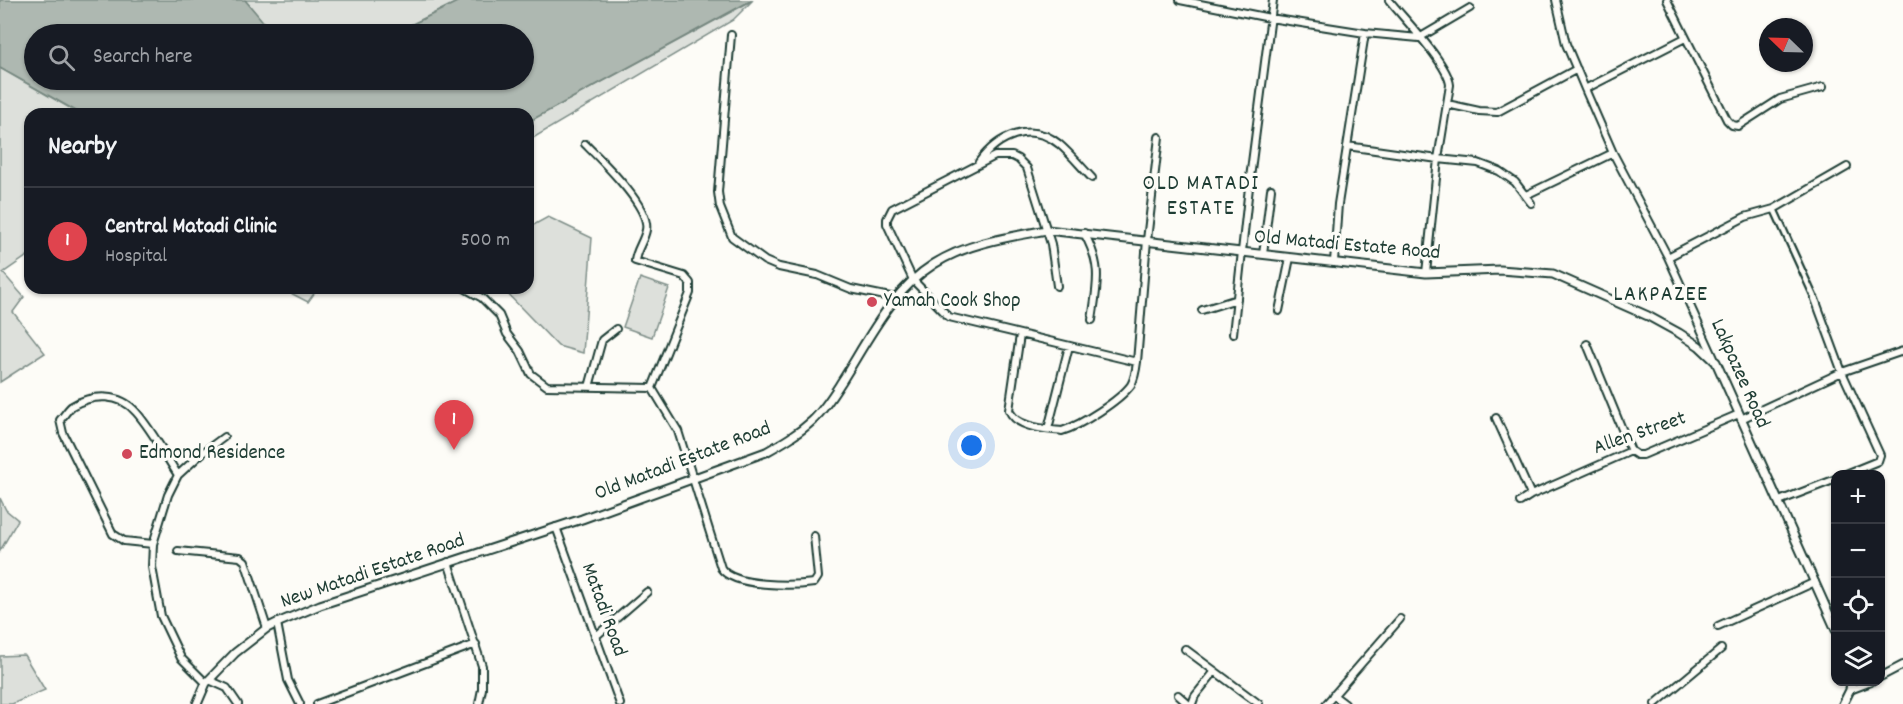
<!DOCTYPE html>
<meta charset="utf-8">
<style>
:root{--surface:#171b24;--page:#20242c;--text:#f1f3f6;--muted:#9ea1a6;--line:#363941;--accent:#8c9099}
body{margin:0;font-family:Dekko,sans-serif;background:var(--page);color:var(--text)}
.controls{position:absolute;right:18px;bottom:18px;display:grid;overflow:hidden;border-radius:12px;box-shadow:0 2px 4px #0004}
.controls button{width:54px;height:54px;display:grid;place-items:center;padding:0;border:0;border-bottom:2px solid var(--line);background:var(--surface);color:var(--text);font:30px sans-serif}
.compass{position:absolute;left:1759px;top:18px;width:54px;height:54px;border-radius:50%;background:var(--surface);box-shadow:0 2px 4px #0004;rotate:293deg}
.you{position:absolute;left:972px;top:446px;width:21px;height:21px;margin:-15px;border:4px solid #fff;border-radius:50%;background:#1a73e8;box-shadow:0 0 0 9px #1a73e833}
.badge{display:grid;place-items:center;width:39px;height:39px;border-radius:50%;background:var(--accent);color:#fff;font-size:20px;font-weight:700}
.pin{position:absolute;translate:-50% -50px;filter:drop-shadow(0 2px 3px #0008)}
.pin::after{content:'';position:absolute;top:32px;width:21px;height:18px;background:inherit;clip-path:polygon(0 0,100% 0,50% 100%)}
.list{margin:0;padding:0;list-style:none}
h2{display:flex;justify-content:space-between;align-items:center;height:78px;margin:0;padding:0 24px;font-size:26px}
h2 small{font-size:20px;font-weight:400;color:var(--muted)}
.list li{display:grid;grid-template-columns:39px 1fr auto;gap:18px;align-items:center;box-sizing:border-box;height:108px;padding:0 24px;border-top:2px solid var(--line)}
.list b{display:block;font-size:22px;white-space:nowrap}
.list p{margin:0;font-size:20px;white-space:nowrap;color:var(--muted)}
.list em{font-size:20px;font-style:normal;color:var(--muted)}
.icon{flex:none;width:33px;height:33px;fill:none;stroke:currentColor;stroke-width:2;stroke-linecap:round;stroke-linejoin:round}
.map{position:relative;flex:none;width:1903px;height:704px;overflow:hidden}
.search{position:absolute;background:var(--surface);box-shadow:0 2px 4px #0004;left:24px;top:24px;width:510px;height:66px;display:flex;align-items:center;gap:15px;box-sizing:border-box;padding:0 21px;border-radius:33px;color:var(--muted);font-size:22px}
.panel{position:absolute;background:var(--surface);box-shadow:0 2px 4px #0004;left:24px;top:108px;width:510px;height:186px;border-radius:18px}
.map>svg:first-child{display:block}
.green{fill:#dde0db;stroke:#7e8e88;stroke-width:1.5}
.water{fill:#aeb8b1;stroke:#75877f;stroke-width:1.5}
.lines{fill:none;stroke-linecap:round;stroke-linejoin:round}
.pedestrian-casing{stroke:#1f3d34;stroke-width:9}
.minor-casing{stroke:#1f3d34;stroke-width:10}
.tertiary-casing{stroke:#1f3d34;stroke-width:11}
.pedestrian{stroke:#fdfcf7;stroke-width:4.5}
.minor{stroke:#fdfcf7;stroke-width:6}
.tertiary{stroke:#fdfcf7;stroke-width:7}
.poi-dot{fill:#d1495b;stroke:#fdfcf7;stroke-width:2}
.labels{text-anchor:middle;dominant-baseline:central;stroke-width:6;stroke-linejoin:round;paint-order:stroke}
.street-label{font-size:21px;fill:#1f3d34;stroke:#fdfcf7}
.poi-label{font-size:21px;fill:#1f3d34;stroke:#fdfcf7;text-anchor:start}
.neighbourhood-label{font-size:22px;letter-spacing:1.5px;fill:#1f3d34;stroke:#fdfcf7}
</style>
<div class="map">
<svg width="1903" height="704" viewBox="0 0 1903 704">
<rect width="100%" height="100%" fill="#fdfcf7"/>
<filter id="ink" filterUnits="userSpaceOnUse"><feTurbulence type="fractalNoise" baseFrequency=".0167" numOctaves="2"/><feDisplacementMap in="SourceGraphic" scale="12" xChannelSelector="R" yChannelSelector="G"/><feConvolveMatrix kernelMatrix="1 2 1 2 8 2 1 2 1" color-interpolation-filters="sRGB"/></filter>
<g filter="url(#ink)">
<path class="green" d="M245,0H461L392,34H289L265,24Z
M753,0L733,20L528,141V122Z
M0,68L75,111L90,114H30V254L3,273L24,297L13,312L45,353L0,382Z
M548,217L592,238L583,353L558,346L502,288H528V228Z
M640,278L669,288L652,337L623,327Z
M281,288H318L308,302Z
M0,498L6,510L18,520L0,551Z
M24,655L45,690L12,704H0V656Z"/>
<path class="water" d="M0,0H245L265,24L289,34H34V80H524V34H393L461,0H752L528,122V114H90L76,111L0,68Z"/>
<g class="lines">
<g class="pedestrian-casing">
<path id="pedestrian" d="M1774,209L1815,299"/>
</g>
<g class="minor-casing">
<path id="minor" d="M1180,0L1270,18L1365,33
M1389,0C1404,19 1448,64 1450,85L1438,159L1426,273
M1556,0L1566,44L1585,89L1613,153L1668,257L1714,358
M1667,0L1727,120L1732,125L1738,126L1780,99L1823,87
M731,35L718,192L720,207L732,237L765,261L779,267L817,275L851,289L895,298
M1585,89L1685,38
M1447,104L1479,111L1497,112L1577,69
M585,144C600,159 651,207 646,230C644,241 636,250 635,261L684,276L690,283V293L652,388L678,431L721,568C733,587 793,586 814,583L818,577L814,536
M1347,146L1438,159L1478,163L1499,171L1515,182L1531,203
M979,162C998,136 1030,121 1059,144C1071,154 1081,167 1092,178
M1526,195L1613,153
M1084,233C1103,267 1097,284 1092,320
M1263,254L1271,189
M1668,257L1745,217L1774,209L1847,167
M1334,262L1338,204L1365,33L1419,38L1470,8
M464,288L482,298L499,315L507,334L520,351L531,374L547,386L652,388
M1815,299L1842,372L1880,455L1878,461L1846,474
M1202,310L1237,299
M1279,311L1290,258
M1233,334L1250,178L1273,0
M1020,335L1009,410C1016,428 1045,429 1062,431C1081,425 1119,401 1131,385C1135,378 1136,370 1137,362L949,317L913,280L887,224V219L892,209L995,156H1012L1018,159L1027,168L1051,244L1057,286
M1587,344L1631,451
M1137,362L1147,240L1159,137
M589,387L602,340L616,329
M1496,418L1531,495
M1741,419L1842,372L1903,351
M1048,429L1069,346
M1779,501L1836,479
M1520,502L1531,495L1631,451L1637,455H1643L1739,414
M556,527L620,704
M153,544L124,541L113,534L63,433L60,420C64,416 67,410 72,406C93,394 120,393 136,412C152,430 165,455 178,475
M178,551L240,557L245,561L267,628
M448,562L482,666V689L479,704
M277,623L288,680L300,704
M1718,626L1815,582
M595,637L647,592
M1185,649L1259,704
M1880,677L1903,665
M209,680L227,688L238,704
M206,683L181,658L161,616L152,567L153,544L168,495L178,475L201,454L224,437
M1850,690L1871,682
M1178,695L1188,704
M1333,695L1345,704
M317,704L476,644
M1192,704L1195,696L1215,671
M1326,704L1400,619
M1655,704L1721,649"/>
</g>
<g class="tertiary-casing">
<path id="tertiary" d="M197,704L206,683L235,653L267,628L277,623L320,605L582,519L766,452C782,443 798,434 812,421C824,410 833,395 842,381C868,340 891,291 934,264C967,243 1009,237 1047,230L1426,273L1500,270L1553,274L1648,316L1679,333L1699,346L1716,362L1836,630
M1843,704L1850,690L1851,682"/>
</g>
<use href="#pedestrian" class="pedestrian"/>
<use href="#minor" class="minor"/>
<use href="#tertiary" class="tertiary"/>
</g>
</g>
<g class="poi-dot">
<circle cx="872" cy="302" r="6"/>
<circle cx="127" cy="454" r="6"/>
</g>
<g class="labels">
<g class="street-label">
<text transform="translate(1347 246) rotate(5)">Old Matadi Estate Road</text>
<text transform="translate(1739 374) rotate(66)">Lakpazee Road</text>
<text transform="translate(1640 434) rotate(-19)">Allen Street</text>
<text transform="translate(683 462) rotate(-21)">Old Matadi Estate Road</text>
<text transform="translate(373 572) rotate(-19)">New Matadi Estate Road</text>
<text transform="translate(603 610) rotate(70)">Matadi Road</text>
</g>
<g class="poi-label">
<text x="884" y="302">Yamah Cook Shop</text>
<text x="139" y="454">Edmond Residence</text>
</g>
<g class="neighbourhood-label">
<text x="1201" y="184">OLD MATADI<tspan x="1201" dy="25">ESTATE</tspan></text>
<text x="1661" y="295">LAKPAZEE</text>
</g>
</g>
</svg>
<div class="controls">
<button>+</button>
<button>−</button>
<button><svg class="icon" aria-label="locate" viewBox="0 0 24 24"><circle cx="12" cy="12" r="6"/><path d="M12 2v4M12 18v4M2 12h4M18 12h4"/></svg></button>
<button><svg class="icon" aria-label="layers" viewBox="0 0 24 24"><path d="M12 4l9 5-9 5-9-5zM3 14l9 5 9-5"/></svg></button>
</div>
<svg class="compass" viewBox="-18 -18 36 36"><path d="M0-13l5 13h-10z" fill="#e53935"/><path d="M0 13l5-13h-10z" fill="#9ea1a6"/></svg>
<div class="you"></div>
<div class="pin badge" style="left:454px;top:450px;background:#e0444e">1</div>
<div class="search"><svg class="icon" aria-label="search" viewBox="0 0 24 24"><circle cx="10" cy="10" r="6"/><path d="M15 15l6 6"/></svg>Search here</div>
<section class="panel">
<h2>Nearby<small></small></h2>
<ul class="list">
<li><span class="badge" style="background:#e0444e">1</span><div><b>Central Matadi Clinic</b><p>Hospital</p></div><em>500 m</em></li>
</ul>
</section>
</div>
